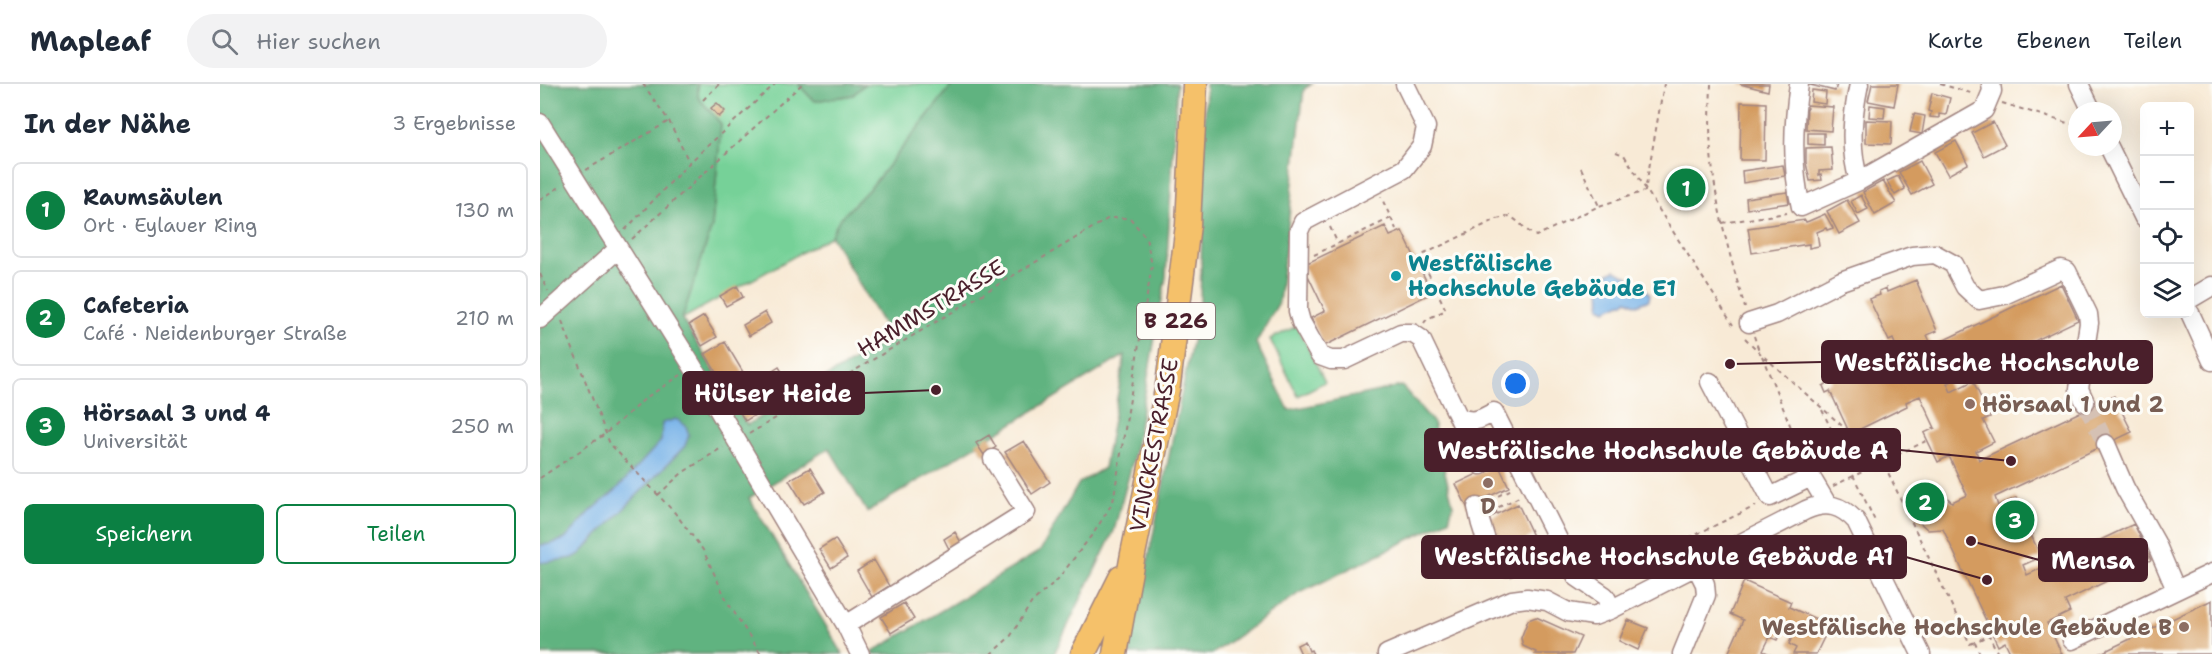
<!DOCTYPE html>
<html lang="de">
<meta charset="utf-8">
<style>
:root{--surface:#fff;--page:#f2f2f3;--text:#1f2937;--muted:#747a83;--line:#e0e1e3;--accent:#0b8043}
body{margin:0;font-family:"Shantell Sans",sans-serif;background:var(--page);color:var(--text)}
.controls{position:absolute;right:18px;top:18px;display:grid;overflow:hidden;border-radius:9px;box-shadow:0 6px 24px #0002}
.controls button{width:54px;height:54px;display:grid;place-items:center;padding:0;border:0;border-bottom:2px solid var(--line);background:var(--surface);color:var(--text);font:30px sans-serif}
.compass{position:absolute;left:1528px;top:18px;width:54px;height:54px;border-radius:50%;background:var(--surface);box-shadow:0 6px 24px #0002;rotate:244deg}
.you{position:absolute;left:976px;top:300px;width:21px;height:21px;margin:-15px;border:4px solid #fff;border-radius:50%;background:#1a73e8;box-shadow:0 0 0 9px #1a73e833}
.badge{display:grid;place-items:center;width:39px;height:39px;border-radius:50%;background:var(--accent);color:#fff;font-size:20px;font-weight:700}
.pin{position:absolute;translate:-50% -50%;border:3px solid #fff;box-shadow:0 2px 6px #0006}
.list{margin:0;padding:0;list-style:none}
h2{display:flex;justify-content:space-between;align-items:center;height:78px;margin:0;padding:0 24px;font-size:26px}
h2 small{font-size:20px;font-weight:400;color:var(--muted)}
.list li{display:grid;grid-template-columns:39px 1fr auto;gap:18px;align-items:center;box-sizing:border-box;height:96px;margin:0 12px 12px;padding:0 12px;border:2px solid var(--line);border-radius:9px}
.list b{display:block;font-size:22px;white-space:nowrap}
.list p{margin:0;font-size:20px;white-space:nowrap;color:var(--muted)}
.list em{font-size:20px;font-style:normal;color:var(--muted)}
.actions{display:flex;gap:12px;padding:18px 24px}
.actions a{flex:1;padding:14px 0;border:2px solid var(--accent);border-radius:9px;text-align:center;font-size:21px;color:var(--accent)}
.actions .main{background:var(--accent);color:#fff}
.icon{flex:none;width:33px;height:33px;fill:none;stroke:currentColor;stroke-width:2;stroke-linecap:round;stroke-linejoin:round}
.map{position:relative;flex:none;width:1672px;height:570px;overflow:hidden}
header{display:flex;align-items:center;gap:36px;box-sizing:border-box;height:84px;padding:0 30px;background:var(--surface);border-bottom:2px solid var(--line)}
header strong{font-size:28px}
nav{display:flex;gap:33px;margin-inline-start:auto;font-size:21px}
.search{width:420px;height:54px;background:var(--page);display:flex;align-items:center;gap:15px;box-sizing:border-box;padding:0 21px;border-radius:33px;color:var(--muted);font-size:22px}
main{display:flex}
aside{flex:1;background:var(--surface)}
.map>svg:first-child{display:block}
.green{fill:#76d198;stroke:#607862;stroke-width:1.5}
.forest{fill:#60b380;stroke:#556956;stroke-width:1.5}
.water{fill:#77b2e8;stroke:#60688a;stroke-width:1.5}
.building{fill:#d49b5e}
.lines{fill:none;stroke-linecap:round;stroke-linejoin:round}
.minor-tunnel{stroke:#d5c1b4;stroke-width:18;stroke-dasharray:18 9;stroke-linecap:butt}
.minor-casing{stroke:#a18480;stroke-width:21}
.major-casing{stroke:#a18480;stroke-width:27}
.path{stroke:#a18480;stroke-width:2;stroke-dasharray:4.5 4.5;stroke-linecap:butt}
.minor{stroke:#fff;stroke-width:18}
.major{stroke:#f5c16b;stroke-width:24}
.culture-dot{fill:#0f9aa8;stroke:#fdfcf7;stroke-width:2}
.education-dot{fill:#8d6e63;stroke:#fdfcf7;stroke-width:2}
.labels{text-anchor:middle;dominant-baseline:central;stroke-width:6;stroke-linejoin:round;paint-order:stroke}
.shield{fill:#fdfcf7;stroke:#806168;stroke-width:1.5}
.shield-label{font-size:21px;font-weight:bold;fill:#4a1f2b}
.culture-label{font-size:22px;font-weight:bold;fill:#0d838f;stroke:#fdfcf7;text-anchor:start}
.street-label{font-size:22px;fill:#4a1f2b;stroke:#fdfcf7}
.education-label{font-size:22px;font-weight:bold;fill:#785e54;stroke:#fdfcf7;text-anchor:start}
.leader{fill:none;stroke:#4a1f2b;stroke-width:2}
.callout-dot{fill:#4a1f2b;stroke:#fdfcf7;stroke-width:2}
.callout{fill:#4a1f2b;stroke:#4a1f2b;stroke-width:2}
.callout-label{font-size:24px;text-anchor:middle;font-weight:bold;fill:#fff}
</style>
<header>
<strong>Mapleaf</strong>
<div class="search"><svg class="icon" aria-label="search" viewBox="0 0 24 24"><circle cx="10" cy="10" r="6"/><path d="M15 15l6 6"/></svg>Hier suchen</div>
<nav><a>Karte</a><a>Ebenen</a><a>Teilen</a></nav>
</header>
<main>
<aside>
<h2>In der Nähe<small>3 Ergebnisse</small></h2>
<ul class="list">
<li><span class="badge">1</span><div><b>Raumsäulen</b><p>Ort · Eylauer Ring</p></div><em>130 m</em></li>
<li><span class="badge">2</span><div><b>Cafeteria</b><p>Café · Neidenburger Straße</p></div><em>210 m</em></li>
<li><span class="badge">3</span><div><b>Hörsaal 3 und 4</b><p>Universität</p></div><em>250 m</em></li>
</ul>
<div class="actions"><a class="main">Speichern</a><a>Teilen</a></div>
</aside>
<div class="map">
<svg width="1672" height="570" viewBox="0 0 1672 570">
<rect width="100%" height="100%" fill="#fdfcf7"/>
<filter id="ink" filterUnits="userSpaceOnUse"><feTurbulence type="fractalNoise" baseFrequency=".0167" numOctaves="2"/><feDisplacementMap in="SourceGraphic" scale="12" xChannelSelector="R" yChannelSelector="G"/><feConvolveMatrix kernelMatrix="1 2 1 2 8 2 1 2 1" color-interpolation-filters="sRGB"/></filter>
<filter id="wash" filterUnits="userSpaceOnUse"><feTurbulence type="fractalNoise" baseFrequency=".008" numOctaves="4" result="noise"/><feDisplacementMap in="SourceGraphic" scale="24" xChannelSelector="R" yChannelSelector="G"/><feGaussianBlur stdDeviation="1.35" result="paint"/><feColorMatrix in="noise" values="0 0 0 0 0 0 0 0 0 0 0 0 0 0 0 0 0 1.4 0 .05"/><feComposite in="paint" operator="in"/></filter>
<g filter="url(#wash)">
<rect width="100%" height="100%" fill="#f8ead6"/>
<path class="green" d="M158,0H258L274,17L313,11L325,0H413L332,102L299,136L291,152L142,235L172,142L181,40L158,13Z
M757,242L785,298L758,312L730,255Z"/>
<path class="forest" d="M0,0H158V13L181,40L172,142L142,235L207,341L351,254L291,152L299,136L332,102L413,0H637L626,193L593,376L574,447L514,570H329L500,467L539,399L564,384L585,271L327,428L289,364L209,414L303,570H0Z
M258,0H325L313,11L274,17Z
M666,0H772L764,5L739,218L716,259L749,326L862,302L893,338L913,421L909,436L758,510L672,570H589L660,218Z"/>
<path class="water" d="M1075,186L1100,199L1110,210L1109,216L1097,221L1088,216L1066,226L1060,223C1063,207 1053,196 1075,186Z
M136,335L146,342L149,351L145,362L40,470L33,474L0,479V461L10,460L25,455L51,427L76,406L121,357L122,339Z"/>
<g id="blocks">
<path class="building" d="M1200,0H1229L1228,7Z
M1266,0H1297L1295,7Z
M1332,0H1358L1354,22L1328,17Z
M1272,6L1286,8L1285,20L1271,18Z
M1392,9L1410,14L1406,31L1399,30V34L1390,33L1391,28L1388,27Z
M1201,18L1226,19L1225,76H1200Z
M177,19L185,27L179,33L171,24Z
M1267,21L1293,23L1291,47L1266,45Z
M1330,21L1345,23L1344,34L1329,33Z
M1374,30L1385,32L1382,50L1370,48Z
M1326,36L1352,37L1351,60L1326,59Z
M1453,38L1465,61L1444,72L1432,49Z
M1268,49H1284V61L1268,60Z
M1416,57L1428,80L1408,91L1395,68Z
M1291,63L1293,86L1279,87V91L1281,90L1282,96L1270,97L1266,79V64Z
M1380,77L1392,100L1372,111L1359,88Z
M1243,81L1245,92L1203,99L1202,87Z
M1358,92L1365,105L1355,111L1347,97Z
M1343,97L1356,119L1335,131L1323,108Z
M1247,108L1249,119L1207,125L1206,114Z
M1321,111L1328,125L1318,130L1311,117Z
M1307,116L1320,139L1299,150L1287,127Z
M1285,130L1293,144L1287,146L1286,144L1277,148L1279,162L1269,164V160L1212,169L1208,144L1265,136L1266,138L1269,137Z
M845,142L850,152L862,147L892,209L784,262L771,234L785,227L763,181Z
M1376,196L1397,247L1387,251L1392,262L1521,200L1538,236L1407,299L1411,308L1433,297L1450,333L1443,336L1454,358L1436,367L1439,376L1574,312L1592,348L1455,413L1458,422L1476,414L1493,450L1491,451L1501,473L1483,481L1487,491L1594,440L1611,476L1525,517L1530,528L1507,539L1522,570H1471L1465,558L1458,562L1403,445L1388,446L1376,435L1375,420L1386,409L1401,408L1412,418L1427,411L1409,372L1398,378L1384,349L1395,344L1380,312L1366,318L1367,322L1310,350L1290,307L1286,309L1283,302L1291,297L1286,286L1342,259L1345,265L1355,260L1353,255L1349,257L1329,215L1340,211L1339,207L1346,204L1347,208Z
M197,202L203,213L186,222L180,212Z
M225,228L231,239L209,252L203,241Z
M164,232L177,253L162,262L149,241Z
M185,258L225,325L205,337L165,270Z
M239,283L255,309L243,316L227,291Z
M449,351L456,363L444,371L436,359Z
M484,357L510,398L492,410L465,368Z
M958,380L969,403L927,423L916,400Z
M270,384L285,408L264,420L249,396Z
M978,420L993,452L961,467L946,435Z
M415,448L422,460L410,467L404,455Z
M295,455L307,474L291,484L279,465Z
M334,476L349,502L332,513L317,487Z
M1204,497L1251,518L1249,523L1290,541L1276,570H1253L1256,564L1249,560L1254,548L1243,543L1237,556L1230,553L1223,567L1230,570H1188L1203,536L1190,530Z
M1672,516V570H1559Z
M364,519L374,535L351,549L341,533Z
M996,533L1041,553L1033,570H995L996,568L983,562L981,554L988,536Z
M1088,536L1108,544L1098,566L1079,557Z
M765,557L769,567L771,566L773,570H761L757,561Z"/>
</g>
</g>
<g filter="url(#ink)">
<use href="#blocks" fill-opacity="0" stroke="#a18480" stroke-width="1.5"/>
<g class="lines">
<path class="minor-tunnel" d="M1545,318L1566,360"/>
<g class="minor-casing">
<path id="minor" d="M865,0L886,43L882,62L864,85L763,138L759,147L758,227L761,238L780,272L791,276H804L861,249H872L881,255L918,332C932,341 941,335 954,328L1037,493L1065,512L1072,525
M1259,0C1253,41 1251,82 1261,123L1319,97L1444,26L1452,7L1451,0
M1319,0C1312,33 1309,64 1319,97
M1539,0L1552,27
M0,39L153,283L306,541L320,570
M1569,63L1604,134
M1650,215L1672,202
M1650,229L1672,277
M0,235L78,165
M1209,239L1237,230L1301,197L1372,172L1395,170L1413,180L1425,203L1439,216L1464,211L1521,185L1527,187L1548,230L1549,239L1539,305L1545,318
M1170,298L1230,413L1271,393L1287,420
M918,332L941,381
M1566,360L1585,404L1616,459L1636,506
M937,423C941,445 947,463 959,482L968,483L1019,459
M306,541L486,428L453,375
M1532,556L1672,489
M847,570L972,516L987,514L1007,517L1028,528L1054,532L1072,525L1266,426C1287,417 1301,421 1316,437L1381,570
M1142,570L1166,511L1165,500L1156,482"/>
</g>
<g class="major-casing">
<path id="major" d="M543,570L581,494
M575,570L593,470L628,301L648,141L655,0"/>
</g>
<path class="path" d="M103,0L129,37L149,78
M1171,0C1170,29 1169,59 1173,88C1179,135 1192,179 1205,224
M1400,0L1434,10
M163,16L179,0
M1462,19L1537,42
M1076,68L1084,71L1193,241
M1041,84L1059,122
M46,86L129,37
M0,116L21,102
M851,134L856,145
M1182,139L1247,129
M790,143L798,160
M85,146L149,79L235,0
M92,155L262,0
M774,171L851,134L841,113
M0,190L8,207
M22,237L70,360L135,429L163,466L188,519L221,570
M884,239L887,235L906,226L880,172L957,135L969,132C980,137 985,147 996,152L1059,122L1105,107L1124,0
M1214,252L1219,267
M1205,254L1221,270L1343,378L1430,560L1435,558
M1222,272L1265,378
M1282,326L1335,437
M209,350L569,134H590L606,154L612,181L573,418L555,447L518,495L492,518L470,553L451,570
M0,394L65,350L107,313L141,291
M1293,402L1388,356
M118,411L142,389L183,363
M950,416L974,404
M957,430L955,425L979,413
M1043,468H1049C1059,478 1070,484 1085,484L1216,422
M1440,570L1435,558L1449,551L1458,570"/>
<use href="#minor" class="minor"/>
<use href="#major" class="major"/>
</g>
</g>
<circle class="culture-dot" cx="856" cy="192" r="6"/>
<g class="education-dot">
<circle cx="1430" cy="320" r="6"/>
<circle cx="948" cy="399" r="6"/>
<circle cx="1644" cy="543" r="6"/>
</g>
<g class="labels">
<rect class="shield" x="597" y="219" width="78" height="36" rx="4.5"/>
<g class="shield-label">
<text x="636" y="237">B 226</text>
</g>
<g class="culture-label">
<text x="868" y="179">Westfälische<tspan x="868" dy="25">Hochschule Gebäude E1</tspan></text>
</g>
<g class="street-label">
<text transform="translate(391 224) rotate(-31)">HAMMSTRASSE</text>
<text transform="translate(614 361) rotate(-79)">VINCKESTRASSE</text>
</g>
<g class="education-label">
<text x="1442" y="320">Hörsaal 1 und 2</text>
<text x="948" y="422" text-anchor="middle">D</text>
<text x="1632" y="543" text-anchor="end">Westfälische Hochschule Gebäude B</text>
</g>
</g>
<path class="leader" d="M1190 280L1282 278M396 306L324 309M1471 377L1360 366M1447 496L1366 473M1431 457L1499 476"/>
<g class="callout-dot">
<circle cx="1190" cy="280" r="6"/>
<circle cx="396" cy="306" r="6"/>
<circle cx="1471" cy="377" r="6"/>
<circle cx="1447" cy="496" r="6"/>
<circle cx="1431" cy="457" r="6"/>
</g>
<g class="callout">
<rect x="1282" y="257" width="330" height="42" rx="6"/>
<rect x="143" y="288" width="181" height="42" rx="6"/>
<rect x="885" y="345" width="475" height="42" rx="6"/>
<rect x="882" y="452" width="484" height="42" rx="6"/>
<rect x="1499" y="455" width="108" height="42" rx="6"/>
</g>
<g class="callout-label">
<text x="1447" y="287">Westfälische Hochschule</text>
<text x="233" y="318">Hülser Heide</text>
<text x="1123" y="375">Westfälische Hochschule Gebäude A</text>
<text x="1124" y="481">Westfälische Hochschule Gebäude A1</text>
<text x="1553" y="485">Mensa</text>
</g>
</svg>
<div class="controls">
<button>+</button>
<button>−</button>
<button><svg class="icon" aria-label="locate" viewBox="0 0 24 24"><circle cx="12" cy="12" r="6"/><path d="M12 2v4M12 18v4M2 12h4M18 12h4"/></svg></button>
<button><svg class="icon" aria-label="layers" viewBox="0 0 24 24"><path d="M12 4l9 5-9 5-9-5zM3 14l9 5 9-5"/></svg></button>
</div>
<svg class="compass" viewBox="-18 -18 36 36"><path d="M0-13l5 13h-10z" fill="#e53935"/><path d="M0 13l5-13h-10z" fill="#747a83"/></svg>
<div class="you"></div>
<div class="pin badge" style="left:1146px;top:104px">1</div>
<div class="pin badge" style="left:1385px;top:418px">2</div>
<div class="pin badge" style="left:1475px;top:436px">3</div>
</div>
</main>
